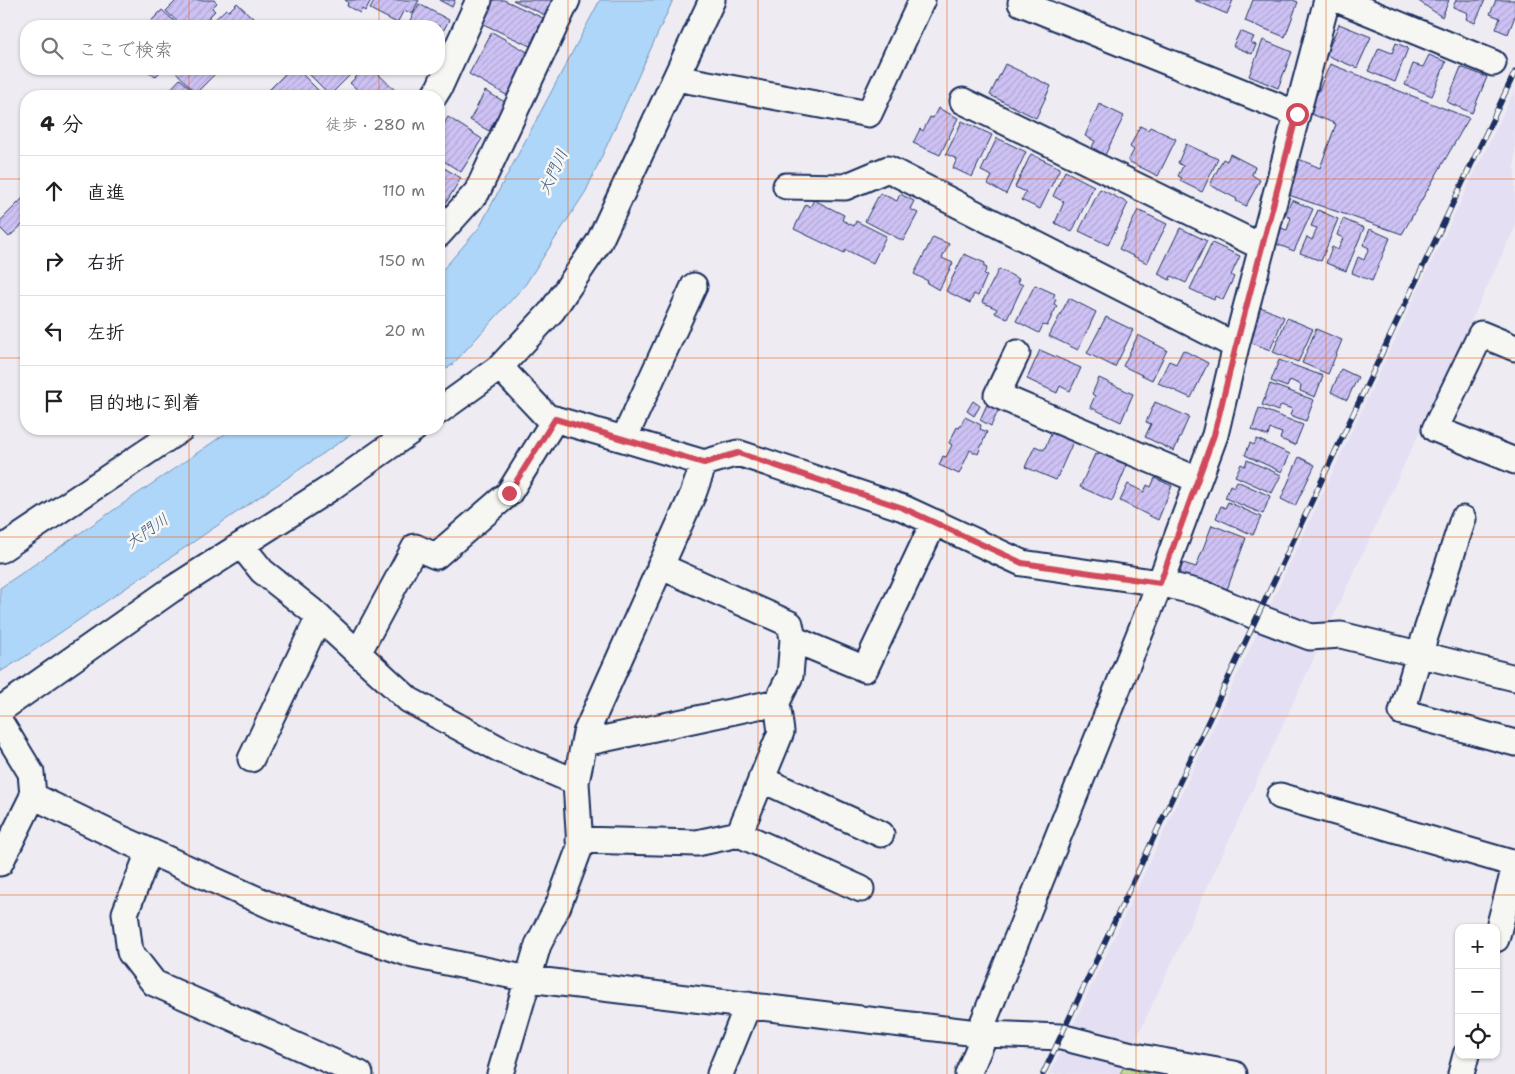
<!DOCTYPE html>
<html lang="ja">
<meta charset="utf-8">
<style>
:root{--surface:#fff;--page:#f2f2f2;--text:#202124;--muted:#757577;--line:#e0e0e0}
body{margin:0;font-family:"Shantell Sans","Klee One",sans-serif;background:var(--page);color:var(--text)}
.controls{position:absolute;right:15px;bottom:15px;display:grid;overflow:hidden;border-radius:10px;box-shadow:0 1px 4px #0004}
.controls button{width:45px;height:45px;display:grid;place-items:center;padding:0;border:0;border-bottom:1px solid var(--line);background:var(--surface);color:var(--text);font:25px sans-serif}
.stop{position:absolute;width:15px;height:15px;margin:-11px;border:4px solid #d1495b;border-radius:50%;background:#fff}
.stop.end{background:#d1495b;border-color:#fff;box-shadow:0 1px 5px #0008}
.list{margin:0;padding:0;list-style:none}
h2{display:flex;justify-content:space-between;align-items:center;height:65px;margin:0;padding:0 20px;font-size:21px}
h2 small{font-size:16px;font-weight:400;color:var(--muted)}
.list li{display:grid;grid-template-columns:32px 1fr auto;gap:15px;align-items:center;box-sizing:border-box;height:70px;padding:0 20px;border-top:1px solid var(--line)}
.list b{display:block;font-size:19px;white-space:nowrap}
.list em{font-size:16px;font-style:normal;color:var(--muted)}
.icon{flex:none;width:28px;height:28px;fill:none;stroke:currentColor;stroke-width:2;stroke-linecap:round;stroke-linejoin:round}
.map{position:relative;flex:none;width:1515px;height:1074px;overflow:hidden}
.search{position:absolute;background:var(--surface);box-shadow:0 1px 4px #0004;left:20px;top:20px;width:425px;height:55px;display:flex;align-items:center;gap:12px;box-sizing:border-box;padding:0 18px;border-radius:20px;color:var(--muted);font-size:19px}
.panel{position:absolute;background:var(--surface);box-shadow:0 1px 4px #0004;left:20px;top:90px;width:425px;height:345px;border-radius:20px}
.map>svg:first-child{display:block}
.built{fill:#e4dff3}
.park{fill:#c3d98f;stroke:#6f8476}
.water{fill:#aed6f8;stroke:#7393ba}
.building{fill:url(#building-hatch);stroke:#1b2f5e}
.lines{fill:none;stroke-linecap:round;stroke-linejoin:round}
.minor-casing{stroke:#1b2f5e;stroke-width:29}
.minor{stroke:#f6f6f2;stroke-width:25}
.rail-casing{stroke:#1b2f5e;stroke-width:5.5}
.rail{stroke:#f6f6f2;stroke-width:4;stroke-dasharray:11;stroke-linecap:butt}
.route{stroke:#d1495b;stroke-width:6}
.grid{fill:none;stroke:#e8590c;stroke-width:1;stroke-opacity:0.55}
.labels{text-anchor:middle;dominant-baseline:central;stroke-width:5;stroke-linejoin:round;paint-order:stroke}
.water-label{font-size:16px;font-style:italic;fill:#405984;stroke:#f6f6f2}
</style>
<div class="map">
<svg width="1515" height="1074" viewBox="0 0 1515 1074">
<defs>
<pattern id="building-hatch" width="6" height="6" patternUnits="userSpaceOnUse" patternTransform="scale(1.25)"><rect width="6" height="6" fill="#cec2f4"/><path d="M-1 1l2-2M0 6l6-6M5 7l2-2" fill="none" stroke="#b0a7d4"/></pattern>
</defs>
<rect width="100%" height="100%" fill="#eeecf2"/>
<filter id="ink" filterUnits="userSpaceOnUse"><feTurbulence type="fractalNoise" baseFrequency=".02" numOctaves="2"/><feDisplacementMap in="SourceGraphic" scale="10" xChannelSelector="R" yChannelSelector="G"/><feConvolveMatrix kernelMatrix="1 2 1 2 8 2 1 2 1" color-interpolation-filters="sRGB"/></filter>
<g filter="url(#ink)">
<path class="built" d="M1515,89V227L1120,1074H1050L1425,275Z"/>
<path class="park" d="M1123,1068L1178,1074H1120Z"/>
<path class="water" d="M600,0H673L586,191L525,285L453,364L439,374V274L479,228Z
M232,429H359L26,656L0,672V588Z"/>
<path class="building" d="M177,0H214L217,3L212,8L215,11L208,18L211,20L205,26H182L166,11Z
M345,0H371L365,11L362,9L360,13L347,6L348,2Z
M375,0H419L412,14L404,10L397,23L370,9Z
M439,0H455L452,7Z
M491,0H504L543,18L530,46L481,23Z
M513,0H552L545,15Z
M1194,0H1233L1227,14Z
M1253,0H1293L1298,2L1285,37L1245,21Z
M1417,0H1449L1442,17Z
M1456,0H1485L1475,23L1466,19L1468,13L1453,7Z
M1496,0H1515V16L1508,34L1496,29L1500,18L1490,14Z
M237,3L255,20L248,26H208L226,9L229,11Z
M419,4L449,20L439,39V26H407Z
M162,10L171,18L179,26H151L148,24Z
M1339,24L1371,37L1357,68L1326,55Z
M1240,31L1254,37L1251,43L1256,45L1252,54L1233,46Z
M492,32L531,54L508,96L469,74Z
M1263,40L1292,52L1278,88L1249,76Z
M1396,43L1408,48L1395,82L1368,71L1379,48L1392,53Z
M1429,55L1446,62L1432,96L1405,85L1413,64L1423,67Z
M1005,64L1051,86L1036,118L990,95Z
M1330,64L1469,118L1402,234L1283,193L1294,157L1320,168L1336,124L1309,113Z
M1461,67L1487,77L1472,113L1447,102Z
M146,69H163L155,77Z
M173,69H220L196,93Z
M290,69H297L324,96H275L269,90Z
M304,69H348L352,73L330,95Z
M364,69H373L401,96H364L350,83Z
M180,79L195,93L192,96H170L167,93Z
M485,91L505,102L489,131L470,120Z
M1099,104L1124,116L1105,155L1092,147L1095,141L1085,136Z
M938,108L958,118L940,155L913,143L920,129L923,131L930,117L933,118Z
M448,117L482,139L461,172L439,158V132Z
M962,121L992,135L972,177L953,168L957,159L946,154Z
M1140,126L1148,130L1150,127L1176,139L1158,176L1128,161L1134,150L1130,147Z
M997,138L1026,152L1006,194L988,184L992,176L981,171Z
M1186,144L1218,159L1202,192L1180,181L1182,178L1178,176L1183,166L1178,163Z
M1031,154L1060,168L1040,209L1021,200L1026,192L1015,187Z
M1230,154L1255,167L1252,175L1260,180L1246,206L1236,201L1237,199L1210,185L1223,159L1227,161Z
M439,165L461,178L439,214Z
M1065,171L1094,186L1072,232L1055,223L1064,202L1053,196Z
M1100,189L1128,203L1108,245L1079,231Z
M880,193L897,201L900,194L914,201L910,209L918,213L903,241L865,221Z
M26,195V225L24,223L9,237L0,228V221Z
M814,200L844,215L842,220L854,226L856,221L886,236L873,263L846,250L844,253L794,229L806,204L810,207Z
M1292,200L1313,209L1294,251L1274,243L1281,228L1287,230L1291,218L1285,215Z
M1138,210L1167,224L1147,263L1119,249Z
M1318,210L1338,219L1321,261L1300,253L1307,237L1312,240L1317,228L1311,226Z
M1343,219L1364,228L1346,271L1326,263L1332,247L1338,250L1343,238L1337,235Z
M1180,228L1207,241L1186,283L1171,276L1170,280L1158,274Z
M1370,229L1390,238L1372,281L1352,273L1358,257L1364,260L1369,248L1363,245Z
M933,237L949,244L942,258L953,263L939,290L927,283L928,281L914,274Z
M1212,243L1240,256L1231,275L1234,277L1223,300L1215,296L1214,300L1190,289Z
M964,254L985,263L983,266L987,268L984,274L987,275L978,296L974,294L970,303L946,291Z
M999,269L1019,279L1017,282L1023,285L1007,319L995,313L997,309L982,302Z
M1035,285L1055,294L1053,298L1056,299L1054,304L1057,306L1047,326L1043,325L1039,333L1016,321Z
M1069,298L1096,312L1078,350L1049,336Z
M1258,306L1284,317L1270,350L1244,340Z
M1106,317L1133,330L1115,367L1087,353Z
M1287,318L1313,329L1298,362L1273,352Z
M1316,329L1342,340L1328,374L1302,363Z
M1138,335L1167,350L1152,380L1123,366Z
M1040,350L1081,368L1070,391L1060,386L1057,393L1027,379Z
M1183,350L1208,363L1191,398L1158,383L1169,361L1176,364Z
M1279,360L1323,376L1315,397L1300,391L1301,385L1290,380L1287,387L1271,381Z
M1341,369L1358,377L1347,400L1331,392Z
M1099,378L1133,394L1121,422L1090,407L1095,396L1092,394Z
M1270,384L1314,400L1306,421L1290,415L1292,409L1281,405L1278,411L1262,405Z
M973,401L980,406L974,416L967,411Z
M988,402L1000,407L991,426L980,420Z
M1155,402L1189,417L1174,451L1145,437L1151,424L1146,422Z
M1259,408L1303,425L1295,445L1280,439L1282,433L1270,429L1268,436L1252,430Z
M965,417L981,425L980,429L987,432L978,454L970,450L959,474L939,465L943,456L946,457L952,445L949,443L957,427L959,428Z
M1052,432L1073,442L1056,480L1025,467L1035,446L1044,450Z
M1257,439L1290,454L1282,472L1245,455L1250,443L1254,445Z
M1100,453L1127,465L1112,501L1080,487L1095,454L1098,455Z
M1299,457L1315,465L1295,506L1281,499Z
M1247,460L1281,475L1272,493L1235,476L1241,464L1245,466Z
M1155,478L1172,486L1158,520L1120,501L1128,484L1144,492L1147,485L1151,487Z
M1237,481L1270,496L1263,514L1225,498L1230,485L1234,487Z
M1228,502L1261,517L1253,535L1216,518L1221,506L1225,508Z
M1212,525L1246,538L1225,595L1177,580L1183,563L1196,567Z"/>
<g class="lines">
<g class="minor-casing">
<path id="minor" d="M1339,0L1493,63
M1021,3L1297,114
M676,78L869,114L922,0
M434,96L439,88L479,0
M963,101L1262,247
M786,186L845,187L888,169L1236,346
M439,234L477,192L567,0
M1515,348L1481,334L1435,429L1515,461
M1017,353L997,395L1198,480
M500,367L547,417L627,440L704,463L738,453L903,508L1022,563L1160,583L1204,594L1257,617L1310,637L1341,635L1515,678
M439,411L500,367L552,311L599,242L712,0
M624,439L694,286
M1463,519L1419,655L1402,712L1515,743
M241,545L262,571L311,610L409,700L501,750L576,782L586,733L693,494L704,463
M0,550L181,429
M793,639L865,669L934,522
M358,653L415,547L436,556L509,493L555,419
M0,710L171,590L329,489L414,429
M0,722L31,773L33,796L122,839L274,907L413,955L528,979L985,1034L1061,1037L1140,1057L1234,1074
M584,743L777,702L790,676L793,639L790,624L660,566
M251,759L319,617
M761,779L881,834
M1280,796L1515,864
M739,834L861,889
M579,840L697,843L739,834L781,732L777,702
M149,852L125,913L130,952L154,983L360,1074
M0,863L33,796
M1496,939L1515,867
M979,1033L1160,583L1215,435L1236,346L1327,0
M500,1074L538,945L558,906L580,847L576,782
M720,1074L748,1005
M968,1074L985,1034
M1461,1074L1466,1055"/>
</g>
<use href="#minor" class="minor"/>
<g class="rail-casing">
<path id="rail" d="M1043,1074L1257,617L1515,72"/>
</g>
<use href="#rail" class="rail"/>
</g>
</g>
<g class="lines" filter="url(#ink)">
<path class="route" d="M509,493L555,419L704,463L738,453L903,508L1022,563L1160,583L1214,435L1236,346L1297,114"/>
</g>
<path class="grid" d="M189,0V26M379,0V26M568,0V1074M758,0V1074M947,0V1074M1136,0V1074M1326,0V1074M189,69V96M379,69V96M0,179H26M439,179H1515M0,358H26M439,358H1515M189,429V1074M379,429V1074M0,537H1515M0,716H1515M0,895H1515"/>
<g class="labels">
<g class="water-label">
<text transform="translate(553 172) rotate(-65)">大門川</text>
<text transform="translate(147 531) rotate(-35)">大門川</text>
</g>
</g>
</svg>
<div class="controls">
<button>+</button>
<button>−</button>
<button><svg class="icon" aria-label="locate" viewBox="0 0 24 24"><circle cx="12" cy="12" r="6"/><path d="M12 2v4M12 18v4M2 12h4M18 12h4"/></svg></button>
</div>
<div class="stop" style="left:1297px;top:114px"></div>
<div class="stop end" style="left:509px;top:493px"></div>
<div class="search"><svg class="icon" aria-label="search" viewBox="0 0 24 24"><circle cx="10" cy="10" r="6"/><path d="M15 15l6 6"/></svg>ここで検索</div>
<section class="panel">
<h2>4 分<small>徒歩 · 280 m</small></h2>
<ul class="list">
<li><svg class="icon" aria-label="ahead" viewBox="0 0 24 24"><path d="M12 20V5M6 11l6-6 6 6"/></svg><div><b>直進</b></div><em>110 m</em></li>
<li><svg class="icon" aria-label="right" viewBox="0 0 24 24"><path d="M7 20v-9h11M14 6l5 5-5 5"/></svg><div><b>右折</b></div><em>150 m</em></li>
<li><svg class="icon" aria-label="left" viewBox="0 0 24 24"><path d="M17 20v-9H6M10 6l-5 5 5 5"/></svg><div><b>左折</b></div><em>20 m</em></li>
<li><svg class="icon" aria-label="arrive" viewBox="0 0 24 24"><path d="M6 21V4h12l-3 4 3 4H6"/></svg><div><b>目的地に到着</b></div></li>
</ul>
</section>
</div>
